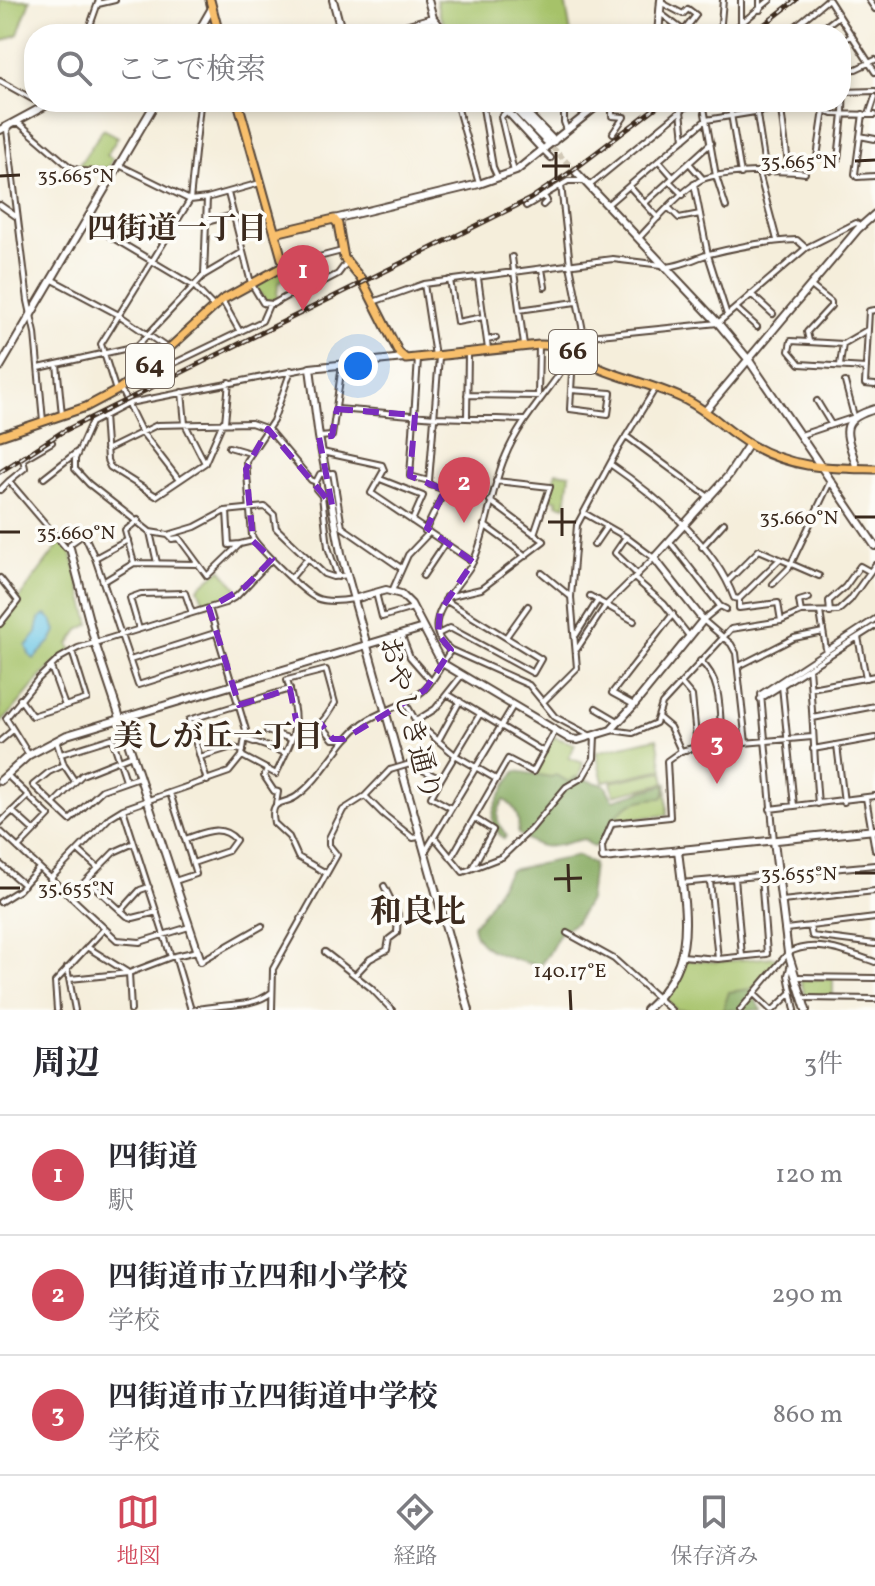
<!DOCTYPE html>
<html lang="ja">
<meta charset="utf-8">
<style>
:root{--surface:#fff;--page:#f7f7f7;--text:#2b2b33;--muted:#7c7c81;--line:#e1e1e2;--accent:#d1495b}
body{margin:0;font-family:Vollkorn,"Noto Serif JP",serif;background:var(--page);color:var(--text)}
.you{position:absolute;left:358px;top:366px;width:28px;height:28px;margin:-20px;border:6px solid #fff;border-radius:50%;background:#1a73e8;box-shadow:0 0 0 12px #1a73e833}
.badge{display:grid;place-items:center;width:52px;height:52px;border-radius:50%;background:var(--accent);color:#fff;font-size:26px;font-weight:700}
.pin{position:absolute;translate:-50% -66px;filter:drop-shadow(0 2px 4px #0008)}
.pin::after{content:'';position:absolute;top:42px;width:28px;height:24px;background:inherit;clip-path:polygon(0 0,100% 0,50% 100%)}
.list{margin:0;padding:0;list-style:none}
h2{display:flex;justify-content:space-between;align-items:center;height:104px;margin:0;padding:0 32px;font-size:34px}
h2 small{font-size:26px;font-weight:400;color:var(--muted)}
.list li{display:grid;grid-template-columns:52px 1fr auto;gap:24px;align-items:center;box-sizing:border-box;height:120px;padding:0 32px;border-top:2px solid var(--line)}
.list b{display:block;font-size:30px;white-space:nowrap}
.list p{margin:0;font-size:26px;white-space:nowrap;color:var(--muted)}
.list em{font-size:26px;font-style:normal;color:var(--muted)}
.icon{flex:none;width:44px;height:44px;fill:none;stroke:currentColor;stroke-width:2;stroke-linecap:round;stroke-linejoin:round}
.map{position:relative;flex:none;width:875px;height:1010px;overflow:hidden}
.search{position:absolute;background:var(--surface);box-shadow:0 4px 12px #0003;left:24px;right:24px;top:24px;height:88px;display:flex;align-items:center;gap:20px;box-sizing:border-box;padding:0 28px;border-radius:32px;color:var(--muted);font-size:30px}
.sheet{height:464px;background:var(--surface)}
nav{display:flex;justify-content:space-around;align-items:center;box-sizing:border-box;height:112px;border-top:2px solid var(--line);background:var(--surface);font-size:22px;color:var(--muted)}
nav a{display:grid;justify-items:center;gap:4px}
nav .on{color:var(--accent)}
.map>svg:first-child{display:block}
.green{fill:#a6c269;stroke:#707644;stroke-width:2}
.forest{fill:#84a85d;stroke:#60693e;stroke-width:2}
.water{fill:#66c3e4;stroke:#507681;stroke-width:2}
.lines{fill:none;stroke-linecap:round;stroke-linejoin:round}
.tertiary-tunnel{stroke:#d0c7b5;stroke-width:6;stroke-dasharray:6 3;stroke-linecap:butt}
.minor-casing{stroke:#57473a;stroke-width:8}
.tertiary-casing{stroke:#57473a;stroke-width:10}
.primary-casing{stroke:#57473a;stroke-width:11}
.minor{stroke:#fff;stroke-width:4}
.tertiary{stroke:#fff;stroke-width:6}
.primary{stroke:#f8bf6c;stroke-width:7}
.rail-casing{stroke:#3b2a1e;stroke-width:5}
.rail{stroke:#fdfcf7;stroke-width:2;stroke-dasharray:6;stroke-linecap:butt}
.minor-bridge-casing{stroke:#57473a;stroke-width:8;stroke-linecap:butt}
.minor-bridge{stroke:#fff;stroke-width:4}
.marked{fill:none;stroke:#7b2cbf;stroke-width:6;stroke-dasharray:16 10;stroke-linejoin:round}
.ticks{fill:none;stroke:#3b2a1e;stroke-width:3}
.labels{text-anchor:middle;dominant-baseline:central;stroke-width:7;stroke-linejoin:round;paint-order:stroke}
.shield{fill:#fdfcf7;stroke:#75695f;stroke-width:2}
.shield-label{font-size:26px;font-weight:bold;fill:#3b2a1e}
.street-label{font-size:28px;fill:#3b2a1e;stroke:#fdfcf7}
.neighbourhood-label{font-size:30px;font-weight:bold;fill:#3b2a1e;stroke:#fdfcf7}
.quarter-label{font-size:32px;font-weight:bold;fill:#3b2a1e;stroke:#fdfcf7}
.ticks-label{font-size:20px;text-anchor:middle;fill:#3b2a1e;stroke:#fdfcf7;stroke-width:7;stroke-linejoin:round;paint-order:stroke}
</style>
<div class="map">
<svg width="875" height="1010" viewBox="0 0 875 1010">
<rect width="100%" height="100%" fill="#fdfcf7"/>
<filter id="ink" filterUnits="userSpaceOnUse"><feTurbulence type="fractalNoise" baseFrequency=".0125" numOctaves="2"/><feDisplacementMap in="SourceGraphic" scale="16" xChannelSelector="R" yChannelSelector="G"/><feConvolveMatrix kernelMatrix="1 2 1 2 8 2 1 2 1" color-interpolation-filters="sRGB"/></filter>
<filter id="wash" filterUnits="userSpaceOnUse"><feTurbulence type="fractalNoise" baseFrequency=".006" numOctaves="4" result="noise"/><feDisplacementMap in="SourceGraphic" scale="32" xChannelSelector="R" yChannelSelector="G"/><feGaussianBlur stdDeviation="1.8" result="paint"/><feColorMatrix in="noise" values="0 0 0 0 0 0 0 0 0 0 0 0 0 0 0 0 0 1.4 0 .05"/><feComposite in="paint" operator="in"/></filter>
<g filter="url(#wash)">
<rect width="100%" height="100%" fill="#f5eedb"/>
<path class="green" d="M0,0H30L18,34L1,42Z
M436,0H565L571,34H451L440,16Z
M103,129L118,137L107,155L113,159L108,168L78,167Z
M281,269L285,278L278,284L277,299L265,301L255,286L258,281Z
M556,472L570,474L566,506L557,504L558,500L548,498Z
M61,542L70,548L90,624L79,630L69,644L72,651C41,669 25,700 0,724V624Z
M221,569L238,589L225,598L205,605L198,588Z
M554,737L575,744L569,758L583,763L579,777L561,786L534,773Z
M657,738L663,769L603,782L596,752Z
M663,771L665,783L614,795L611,782Z
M667,784V815L609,821L630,797L647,788Z
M774,957L778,959L734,1010H676L664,997L686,960L718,962Z
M800,979H833V995H805Z"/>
<path class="forest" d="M516,771L551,777L556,775L569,782L575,777L605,785L613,800L665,785V794L662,798C624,799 615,813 598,845L593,847L584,839C552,845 545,855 518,833C520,819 517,807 504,800C494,815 496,822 507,836L504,839C500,835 494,829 493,823C489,810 508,781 516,771Z
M578,856L593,864L589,900L576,922L560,933L548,955L539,966C515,959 476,954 473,925C490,908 496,890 510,870Z
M749,989L762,1010H723L729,992Z"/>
<path class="water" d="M46,615L52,620L56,631L51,641L34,659L30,656L26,646L37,633L39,619Z"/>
</g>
<g filter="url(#ink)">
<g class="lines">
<path class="tertiary-tunnel" d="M546,141L576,172"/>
<g class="minor-casing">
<path id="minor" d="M741,0V24
M760,0V10
M829,0L875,72
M869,0L875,9
M98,4L115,0
M660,13L684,31L696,15L688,9L683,14L660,2
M87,34L99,0
M720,34L723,0
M728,34L770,0
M786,34L827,0
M815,34L839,16
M841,43L852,35
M841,70L856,69L875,60
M0,81L34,100
M844,92L875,91
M456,102L479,184
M482,102L493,167L498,178
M564,102V122L567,130
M612,102V116L624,117L613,133
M703,102L716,176L726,207
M729,102L741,174
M755,102L766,173
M780,102L789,171
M824,110L817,157L838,159L843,114L844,70
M507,111L501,117L514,172
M681,111L684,139
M863,114L855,174L857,177L875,176
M869,115L875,97
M860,136L875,139
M543,150L551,158
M659,161L673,177
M689,163L703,179
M119,165L190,200L207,198L260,183
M759,173L777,240
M669,181L683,195
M694,184L708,255L727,315
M561,185L570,265L584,336
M589,186L692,102
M629,186L658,218
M228,193L251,283L263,303L273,304L289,295L290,285L284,266L342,251
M543,194L547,201L543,205
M645,203L711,143
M608,204L706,120L798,105L815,106L833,114L875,115
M0,205L17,217
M526,206L568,181H584
M669,208L679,218L700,214
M86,222L194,286L213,306
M206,222L234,215
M639,238C657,219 677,195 699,181C715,171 785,170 805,173
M512,257L524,345
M667,267C684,265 693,259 709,254C737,247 768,241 797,240L806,248
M542,269L545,287
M204,275L207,198
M478,278L488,349
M51,279L119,315L167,348
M450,280L457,322L483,317
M424,284L435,356
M751,294L773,314
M289,295L296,296L338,274L347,262
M222,300L240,332
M373,302L424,284L589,262L613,259L662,265
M736,308L757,327
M519,310L576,302
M875,310L869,311L865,384L875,385
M487,340L496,338
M809,341L807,332L831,306V302L811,286
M555,345L560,339L718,323L806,248L856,223L862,226
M572,355C551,390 521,418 505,457C491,489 487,533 473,562C460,587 413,624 451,650L529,685L555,717L589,735
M418,359L410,476L429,481
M57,364L62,415
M152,364L160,370L262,321L269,305
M840,365L843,344
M39,368L137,346L204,275L243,252
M564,368L572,373L570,409L608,414L611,393L571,390
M866,368L800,364L789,351L791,341L843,344L867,330
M291,370L273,421L246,461L252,536C256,546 304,593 316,598C327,603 342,601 354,599
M845,382L854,416
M120,388L141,431L179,480
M116,391L101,344L190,200L200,105L222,102
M182,392L185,424L205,463
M467,395L538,396
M538,396L539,345
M817,401L831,424
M337,409L436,417L524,420
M104,415L107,460L110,467L156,496L205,463L223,422
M467,418L468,353
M43,421L35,333L28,301L7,130L11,124H20L70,167L81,171L114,173
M225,422L229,382
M801,435L852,418
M626,436L710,498
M319,437L332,436L342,365
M229,447L250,453
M106,450L157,425L251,423L268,429L311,480L316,482L320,474L333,473L342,527L401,568
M322,452L382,465L384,470L371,493L473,562
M610,464C655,495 715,545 734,598L739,599L779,560
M44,478L77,452
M380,479L423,496L412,521
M9,481L25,468L23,459L52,442
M496,481L550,487L534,534
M316,482V489L322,496L328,547L338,577
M0,490L9,481L66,548H70V544L84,534L95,558L138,685L224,658
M227,511L229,545L240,544
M484,525L526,556
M425,531L445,490L430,485L429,481L439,357
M150,532L157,563
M168,535L195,527L225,511L265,507L274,515L276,528L324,574L333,577L348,575
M626,537L615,553L637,574
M253,541L240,544L207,576L179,538L172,539L168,535L150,532L89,484L75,469V459L91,423L129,403L309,368
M670,542L720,606L726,609
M594,545L607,526
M702,547L724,523
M95,558L128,540
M134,563L125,531L138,520
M542,573L571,597
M423,576L445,543
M292,577L308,558
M0,578L18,601L0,624
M634,578L664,604L689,636
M728,581L759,550L819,576
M103,582L134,563L198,564
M773,584L789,568L830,482
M392,591L408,555L429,533
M376,593L382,617L413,608
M590,596L634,621
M447,597L481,589L544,541L490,501
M739,600V608L778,603L781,621
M720,606L703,620L731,644L736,653L746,743
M801,612L799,601L809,598
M820,612L826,649
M830,613L829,601L845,587L860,566L869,571
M139,629L130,598L141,594L185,593L192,613
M401,634L410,657L431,681
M438,634L450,628L533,673L541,659L445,600
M576,635L598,600
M506,637L528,606
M858,637L866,678
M577,649L606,605L654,558L626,537L584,513
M130,660L215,633
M700,661C724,680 719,718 722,745
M739,666L794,638L823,632
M51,667L65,706
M809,668C813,714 814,759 818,804
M681,683L692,696L697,747
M782,686L794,806
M811,688L875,676
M449,695L544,752
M20,699L32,716L87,699L72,651
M760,699L875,626
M544,701L577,668L571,597L577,525L618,449L655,389
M405,702L417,723L455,755L496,779
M634,705L612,693L673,614
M596,708L618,721
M658,717L670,727L681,751
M813,718L875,706
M416,721L435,709L462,675
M321,724L333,739H344
M611,730L633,733L656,723L662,704L731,629L781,621L801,612L838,611L850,600L875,565
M267,731L291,739
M245,739L286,753
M56,740L64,765L74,780
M0,741L13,730
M438,741L460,701
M837,745L844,802
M813,749L875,738
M61,754L112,738L126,780
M29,755L6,718L38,679L60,658L78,648L225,603L237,596L272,559
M242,756L276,774C296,732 301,726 287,680L326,670L335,703C322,723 322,729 297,725
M200,757L232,747L243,751
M410,764L441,779L480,714
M64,765L49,772L33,785L70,820L102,790L139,777
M267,769L264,776L274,791L278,792L276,804
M7,775L28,795
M441,779L431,797L451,808
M207,781L189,720L290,689
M170,793L196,874L175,881
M365,796L383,814L413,838L419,837
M866,798L875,850
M54,803L82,775L132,755
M123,809L171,957
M770,809L875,796
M12,811L34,831
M0,823L28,796L49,816L18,848
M0,831L117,940L140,942L189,927
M435,838L463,872L502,857L532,828L566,787L583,777L594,758L595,736
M185,839C204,833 221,823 236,840L228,851L193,863
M774,841L761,694L875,619
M425,852L513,706
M451,858L508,759L533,772L555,731
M603,858L602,846L612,823L670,817L667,761L681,751L697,747L812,737
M0,864L24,885
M98,868L78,850L110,817L123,809L229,772L242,756L246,730L209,608
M472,868L493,830L474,818
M326,873L298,857L289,837L274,823C269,797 284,806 297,796C324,776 337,743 363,723C381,710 406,706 423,691C434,681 442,664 450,651
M735,878L742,956
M50,879L78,850
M87,880L127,916L133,918L157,912
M710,881L718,959
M681,883L875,865
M70,897L114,852L134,843
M782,901L875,891
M0,902L19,890L39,868
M121,911L140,890L149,887
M810,926L812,936L875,944
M786,929L875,918
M567,933L614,959L671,1010
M87,947L127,972
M325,952L371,988L392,1010
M175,956L191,1010
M682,956L718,959L767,954L761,876
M201,961L262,926
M791,964L788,975L795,1010
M67,968L75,1010
M129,973L131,1010
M355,975L370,959L387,950L389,939L397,933L398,914L384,886
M795,977L875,978
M70,979L129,973L171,957L197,951
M754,994L771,1010
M802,998L875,999
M57,1010L55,982L104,929
M194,1010C218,1003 252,1009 272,992
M272,1010L273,969L337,855L329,845V838L343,810L365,796L390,770
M740,1010L788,953C814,938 849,953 875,962
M773,1010L791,993"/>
</g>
<g class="tertiary-casing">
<path id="tertiary" d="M333,0L342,34
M428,0L433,18L446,34
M197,34L212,8
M377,34L433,18
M658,34L661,0
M499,102L543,150
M508,102L546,141
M516,102L554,141
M0,130L52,102
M576,172L718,323L748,359L875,546
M334,219L479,184L516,171L602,102
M404,358L310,368L319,437L341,553L469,1010
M0,367L156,102
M706,410L858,229L875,214
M857,469C848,435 834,421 875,409
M70,548L95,643L201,961
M354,599L386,590L401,594L411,604L442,663L570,739L578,740L611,730L634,705L703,620L654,558L728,476L749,444
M0,781L29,755L67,735L423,628
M774,841L788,953L806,1010
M603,858L875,830
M646,1010C699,962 685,914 678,850"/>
</g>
<g class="primary-casing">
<path id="primary" d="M210,0L219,34
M275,233L334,219L338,224L344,258L362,280L399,353L406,359L539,345C570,344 579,361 606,371C632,381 660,387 686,400C710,412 728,432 751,445C793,469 829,468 875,469
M0,436L86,407L116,391L152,364L222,300L284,266L238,102"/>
</g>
<use href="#minor" class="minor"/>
<use href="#tertiary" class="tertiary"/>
<use href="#primary" class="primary"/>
<g class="rail-casing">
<path id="rail" d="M752,34L796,0
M0,472L62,432L530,199L572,171L663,102"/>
</g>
<use href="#rail" class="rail"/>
<g class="minor-bridge-casing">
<path id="minor-bridge" d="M390,770L410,764"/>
</g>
<use href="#minor-bridge" class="minor-bridge"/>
</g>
</g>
<path class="marked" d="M337,409L415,415L410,476L445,490L427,528L473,562L440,611L438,634L451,650L425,690L344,739H333L321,724L297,725L290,689L239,705L209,608L245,587L272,559L253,541L246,469L268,429L332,505L319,437L332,436Z"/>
<path class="ticks" d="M556,152V180M855,161L875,160M542,166H570M0,176L20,175M562,508V536M855,517H875M548,522H576M0,532H20M568,864L569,892M855,873H875M554,879L582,878M0,888H20M570,990L571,1010"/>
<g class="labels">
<g class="shield">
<rect x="549" y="330" width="48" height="44" rx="6"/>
<rect x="126" y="344" width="48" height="44" rx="6"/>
</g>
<g class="shield-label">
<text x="573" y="352">66</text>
<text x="150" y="366">64</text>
</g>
<g class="street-label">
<text transform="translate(409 719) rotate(75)">おやしき通り</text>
</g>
<g class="neighbourhood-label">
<text x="177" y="230">四街道一丁目</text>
<text x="218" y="738">美しが丘一丁目</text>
</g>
<g class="quarter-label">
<text x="418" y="914">和良比</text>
</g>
</g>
<g class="ticks-label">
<text x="799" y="168">35.665°N</text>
<text x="76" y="182">35.665°N</text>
<text x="799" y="524">35.660°N</text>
<text x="76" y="539">35.660°N</text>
<text x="799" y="880">35.655°N</text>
<text x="76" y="895">35.655°N</text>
<text x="570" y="977">140.17°E</text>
</g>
</svg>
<div class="you"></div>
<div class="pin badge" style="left:303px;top:311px">1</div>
<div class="pin badge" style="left:464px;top:523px">2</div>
<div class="pin badge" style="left:717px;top:784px">3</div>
<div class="search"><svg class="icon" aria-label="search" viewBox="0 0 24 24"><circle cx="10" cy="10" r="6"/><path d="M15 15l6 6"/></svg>ここで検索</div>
</div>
<section class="sheet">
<h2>周辺<small>3件</small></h2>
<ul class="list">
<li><span class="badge">1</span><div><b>四街道</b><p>駅</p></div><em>120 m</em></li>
<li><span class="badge">2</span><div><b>四街道市立四和小学校</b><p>学校</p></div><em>290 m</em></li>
<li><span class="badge">3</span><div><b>四街道市立四街道中学校</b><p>学校</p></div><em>860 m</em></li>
</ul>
</section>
<nav>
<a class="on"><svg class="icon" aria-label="map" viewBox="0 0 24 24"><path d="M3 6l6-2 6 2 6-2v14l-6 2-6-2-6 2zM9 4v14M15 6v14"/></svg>地図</a>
<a><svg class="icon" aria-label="directions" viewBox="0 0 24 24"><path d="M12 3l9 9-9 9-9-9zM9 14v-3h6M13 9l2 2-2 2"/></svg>経路</a>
<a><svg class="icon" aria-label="saved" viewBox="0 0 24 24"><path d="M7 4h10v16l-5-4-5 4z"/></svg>保存済み</a>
</nav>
